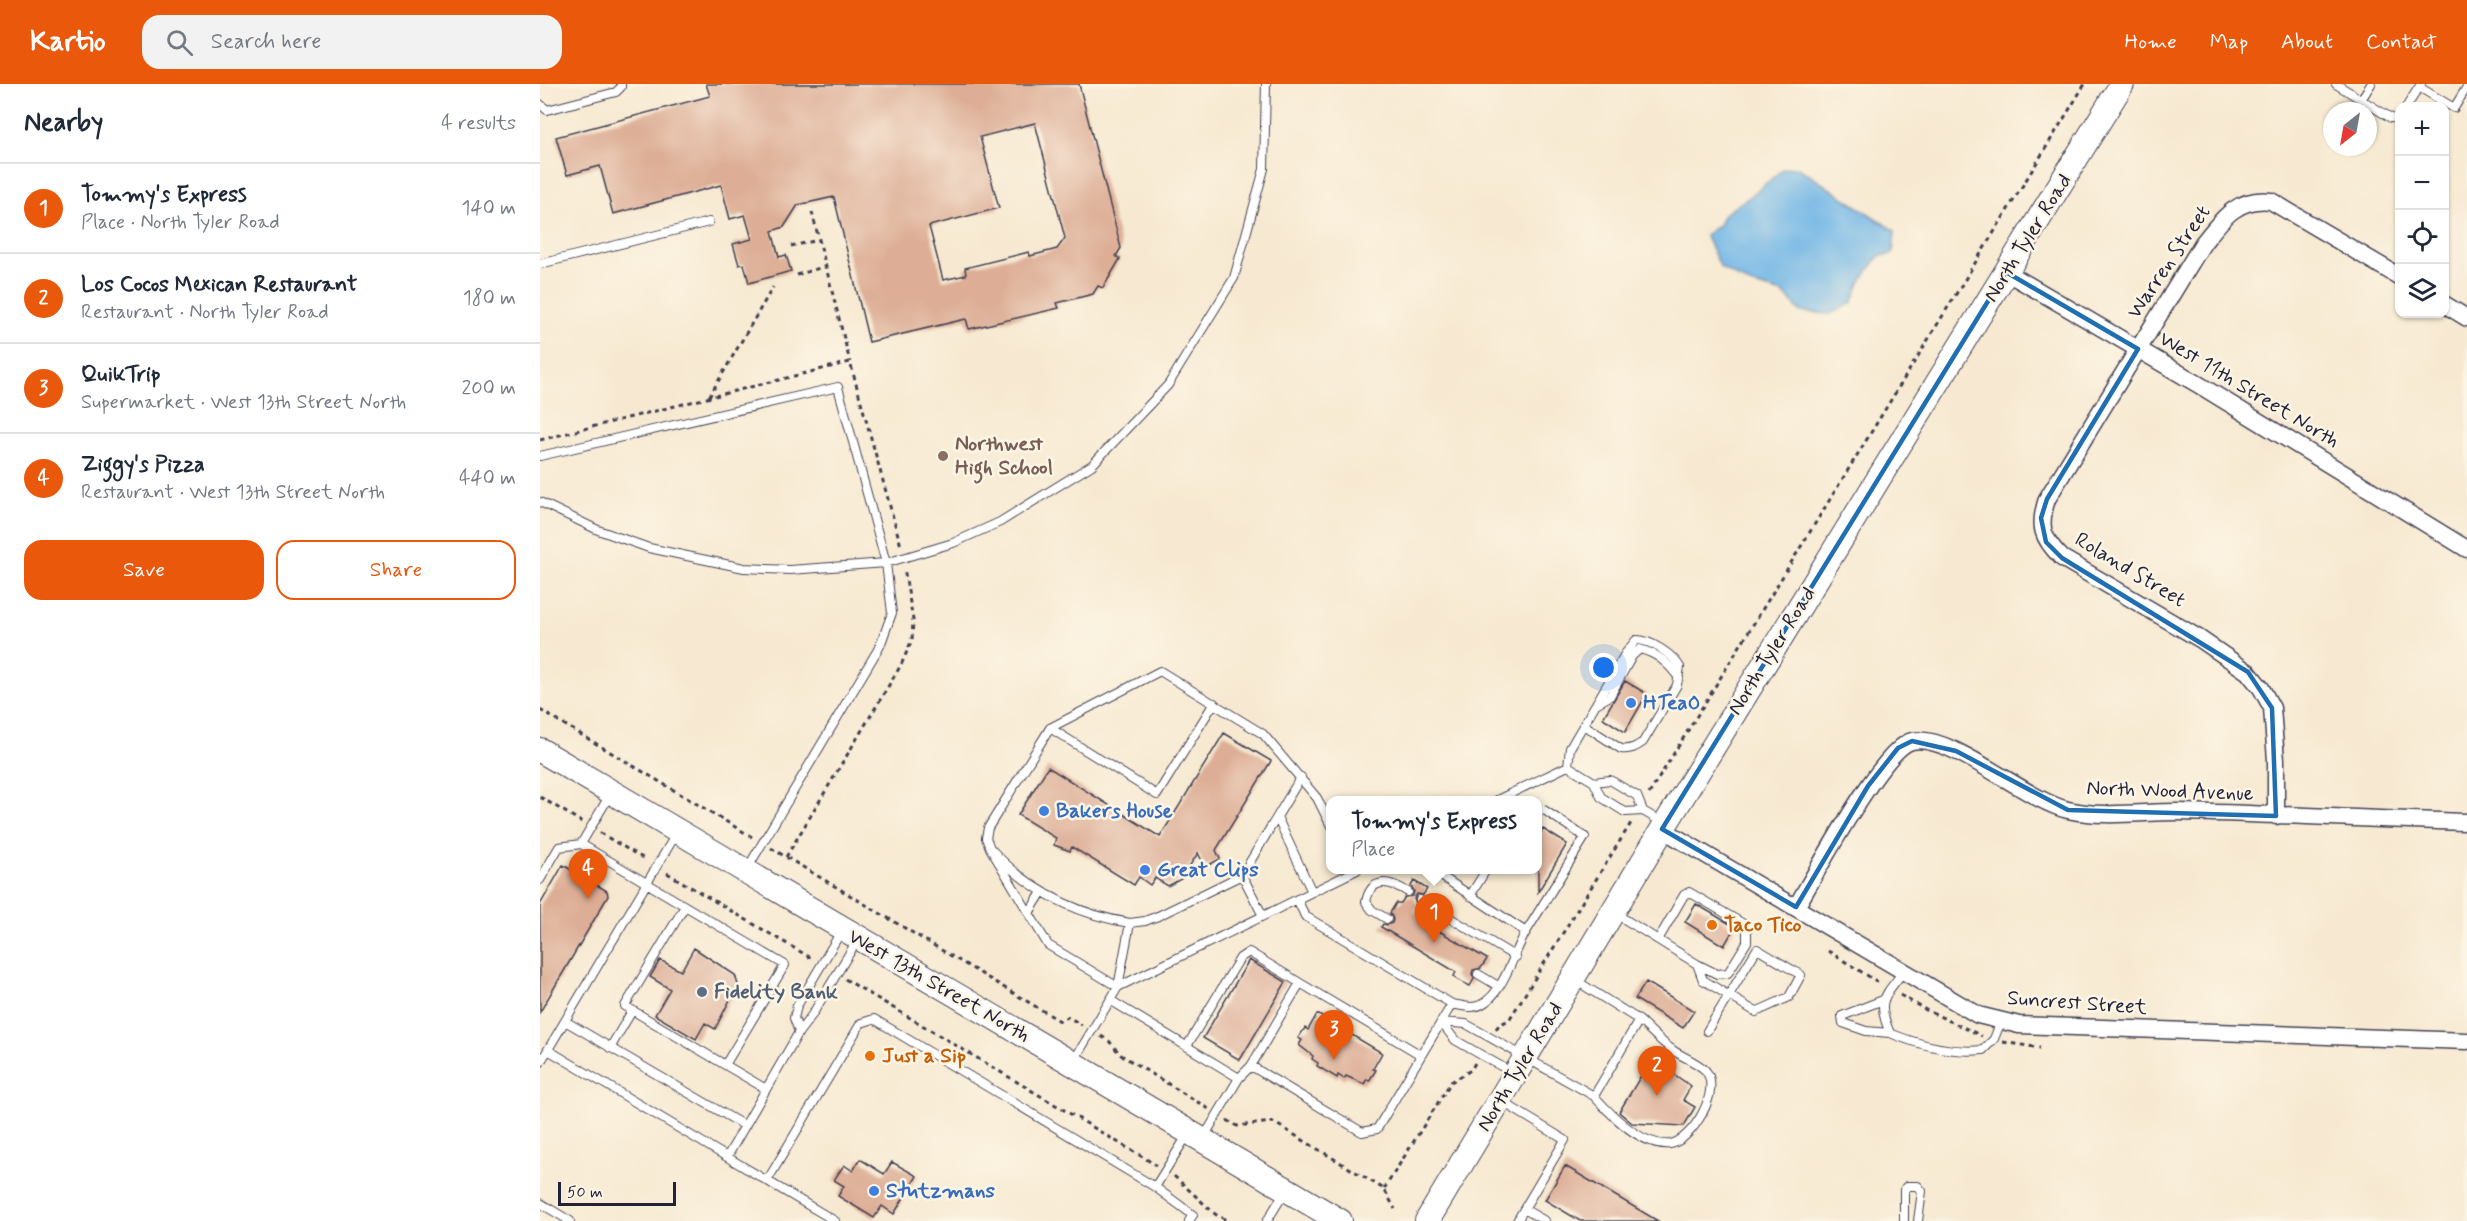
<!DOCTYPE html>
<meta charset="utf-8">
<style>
:root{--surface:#fff;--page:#f2f2f3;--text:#1f2937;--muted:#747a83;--line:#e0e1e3;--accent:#ea580c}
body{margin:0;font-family:Mynerve,sans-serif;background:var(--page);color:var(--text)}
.controls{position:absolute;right:18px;top:18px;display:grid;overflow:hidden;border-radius:12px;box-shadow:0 2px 4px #0004}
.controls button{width:54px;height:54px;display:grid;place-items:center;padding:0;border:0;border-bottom:2px solid var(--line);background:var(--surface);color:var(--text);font:30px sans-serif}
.compass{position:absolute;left:1783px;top:18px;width:54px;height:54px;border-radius:50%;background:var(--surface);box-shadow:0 2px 4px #0004;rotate:211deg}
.scale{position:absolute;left:18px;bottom:15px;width:118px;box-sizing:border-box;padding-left:6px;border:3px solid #22223b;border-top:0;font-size:16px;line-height:21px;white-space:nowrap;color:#22223b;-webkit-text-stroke:4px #fcf5e5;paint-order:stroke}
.you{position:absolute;left:1064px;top:584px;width:21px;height:21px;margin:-15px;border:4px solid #fff;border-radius:50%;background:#1a73e8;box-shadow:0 0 0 9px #1a73e833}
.badge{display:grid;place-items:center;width:39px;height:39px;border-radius:50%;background:var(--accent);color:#fff;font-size:20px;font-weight:700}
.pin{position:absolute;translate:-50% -50px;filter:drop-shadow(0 2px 3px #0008)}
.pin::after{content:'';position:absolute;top:32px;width:21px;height:18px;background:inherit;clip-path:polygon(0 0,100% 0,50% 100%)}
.popup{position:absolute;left:786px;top:712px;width:216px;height:78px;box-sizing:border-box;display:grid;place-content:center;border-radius:12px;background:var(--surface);filter:drop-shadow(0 2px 4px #0005);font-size:20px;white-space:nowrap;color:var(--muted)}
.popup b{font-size:22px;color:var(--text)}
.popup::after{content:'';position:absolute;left:50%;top:100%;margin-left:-12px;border:12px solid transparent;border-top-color:var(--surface)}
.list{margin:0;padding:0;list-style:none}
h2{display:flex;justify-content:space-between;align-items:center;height:78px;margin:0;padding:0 24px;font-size:26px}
h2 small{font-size:20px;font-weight:400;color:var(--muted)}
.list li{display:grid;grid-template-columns:39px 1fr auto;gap:18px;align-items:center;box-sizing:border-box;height:90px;padding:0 24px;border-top:2px solid var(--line)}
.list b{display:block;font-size:22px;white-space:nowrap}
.list p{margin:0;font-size:20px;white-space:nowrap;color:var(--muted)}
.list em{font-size:20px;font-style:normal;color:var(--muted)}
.actions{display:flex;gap:12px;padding:18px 24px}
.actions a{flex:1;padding:14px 0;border:2px solid var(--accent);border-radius:18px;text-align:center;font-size:21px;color:var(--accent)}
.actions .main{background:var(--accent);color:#fff}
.icon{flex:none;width:33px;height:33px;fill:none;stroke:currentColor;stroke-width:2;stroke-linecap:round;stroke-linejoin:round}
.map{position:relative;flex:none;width:1927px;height:1137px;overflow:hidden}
header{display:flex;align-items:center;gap:36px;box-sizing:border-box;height:84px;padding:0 30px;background:var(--accent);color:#fff}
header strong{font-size:28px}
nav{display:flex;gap:33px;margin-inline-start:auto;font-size:21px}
.search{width:420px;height:54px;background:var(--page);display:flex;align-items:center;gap:15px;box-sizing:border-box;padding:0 21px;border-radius:18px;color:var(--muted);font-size:22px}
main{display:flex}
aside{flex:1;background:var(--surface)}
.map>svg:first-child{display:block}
.water{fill:#70b5e6;stroke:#496c90;stroke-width:1.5}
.building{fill:#ddad95;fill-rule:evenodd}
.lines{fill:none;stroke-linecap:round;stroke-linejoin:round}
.lane-casing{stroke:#424052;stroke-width:10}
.street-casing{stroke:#424052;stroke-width:19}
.secondary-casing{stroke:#424052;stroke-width:26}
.path{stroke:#424052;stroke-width:3;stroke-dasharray:4.5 4.5;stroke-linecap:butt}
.lane{stroke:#fff;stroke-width:8}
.street{stroke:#fff;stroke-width:16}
.secondary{stroke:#fff;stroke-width:24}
.marked{fill:none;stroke:#1f6fb2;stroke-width:4.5;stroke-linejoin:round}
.education-dot{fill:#8d6e63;stroke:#fcf5e5;stroke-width:2}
.shop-dot{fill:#3f7fe0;stroke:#fcf5e5;stroke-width:2}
.food-dot{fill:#e8710a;stroke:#fcf5e5;stroke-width:2}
.service-dot{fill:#5c6f8a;stroke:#fcf5e5;stroke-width:2}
.labels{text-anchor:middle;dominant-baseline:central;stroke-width:5;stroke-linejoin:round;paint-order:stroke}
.street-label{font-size:21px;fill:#22223b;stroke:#fcf5e5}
.education-label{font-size:21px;font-weight:bold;fill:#785e54;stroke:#fcf5e5;text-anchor:start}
.shop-label{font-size:21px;font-weight:bold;fill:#366cbe;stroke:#fcf5e5;text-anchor:start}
.food-label{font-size:21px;font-weight:bold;fill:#c56008;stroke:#fcf5e5;text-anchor:start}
.service-label{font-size:21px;font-weight:bold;fill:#4e5e75;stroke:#fcf5e5;text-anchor:start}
</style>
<header>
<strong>Kartio</strong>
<div class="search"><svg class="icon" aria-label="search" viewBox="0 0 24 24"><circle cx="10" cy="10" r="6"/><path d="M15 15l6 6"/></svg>Search here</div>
<nav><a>Home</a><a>Map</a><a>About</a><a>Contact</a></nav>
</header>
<main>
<aside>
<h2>Nearby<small>4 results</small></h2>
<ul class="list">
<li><span class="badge">1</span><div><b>Tommy's Express</b><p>Place · North Tyler Road</p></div><em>140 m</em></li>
<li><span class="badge">2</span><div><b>Los Cocos Mexican Restaurant</b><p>Restaurant · North Tyler Road</p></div><em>180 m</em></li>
<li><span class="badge">3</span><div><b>QuikTrip</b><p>Supermarket · West 13th Street North</p></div><em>200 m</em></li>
<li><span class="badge">4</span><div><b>Ziggy's Pizza</b><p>Restaurant · West 13th Street North</p></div><em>440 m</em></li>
</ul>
<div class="actions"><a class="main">Save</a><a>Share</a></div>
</aside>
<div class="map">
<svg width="1927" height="1137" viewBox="0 0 1927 1137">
<rect width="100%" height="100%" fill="#fcf5e5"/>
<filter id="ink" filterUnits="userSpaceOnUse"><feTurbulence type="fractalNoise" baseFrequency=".0167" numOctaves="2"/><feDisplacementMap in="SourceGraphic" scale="12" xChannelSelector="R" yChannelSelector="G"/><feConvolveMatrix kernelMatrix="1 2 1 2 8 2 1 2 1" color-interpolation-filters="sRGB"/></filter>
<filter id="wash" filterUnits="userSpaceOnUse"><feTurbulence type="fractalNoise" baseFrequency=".008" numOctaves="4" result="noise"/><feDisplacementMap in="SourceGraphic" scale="24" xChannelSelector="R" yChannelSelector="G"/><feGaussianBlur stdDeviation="1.35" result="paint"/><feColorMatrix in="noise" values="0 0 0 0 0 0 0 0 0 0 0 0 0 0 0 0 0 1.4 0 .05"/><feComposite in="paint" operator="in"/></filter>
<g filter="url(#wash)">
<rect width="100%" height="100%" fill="#f7e9d1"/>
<path class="water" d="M1257,83L1355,147L1353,170L1339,172L1321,197L1312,219L1290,230L1261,228L1243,209L1210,200L1181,184L1165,151L1179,141L1184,130L1211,112L1243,85Z"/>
<g id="blocks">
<path class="building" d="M166,0H539L581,164L576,172L580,175L563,204L558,202L553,210L517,219L519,224L429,245L426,235L329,258L294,113L258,121L244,143L232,147L239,173L246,171L251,187L209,199L204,180L199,181L193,160L212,155L205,131L190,135L181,101L73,130L60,82L27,91L16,53L170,12ZM495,39L525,154L517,165L490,172L489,168L425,184L426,191L403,196L389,142L459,124L440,53Z
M1085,597L1107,610L1085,648L1063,634Z
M684,649L731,677L676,766L680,775L665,783L658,769L641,795L628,802L615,794L610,801L599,793L594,801L532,763L530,767L514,761L516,754L478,731L508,683L620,753Z
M1003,745L1027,760L998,808V754Z
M23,781L67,807L68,812L0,928V821Z
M874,797L887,805L883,811L877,810L874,815L877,821L874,826L880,836L947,875L941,884L933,886L932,890L934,895L930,902L918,896L914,892L916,888L841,843L843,840L847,841L852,839L853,835L850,829L856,819H861L865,813L873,812L874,807L871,802Z
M1156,820L1195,843L1184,862L1145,838Z
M154,864L195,891L199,904L192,912L175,945L165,939L156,955L115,931L130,905L110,893L120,876L141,887Z
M709,876L746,898L700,976L663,954Z
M1106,898L1154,927L1143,944L1095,915Z
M777,930L842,969L833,985L836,986L829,997L827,995L824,1000L806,992L804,995L798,991L797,994L777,982L778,979L772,975L773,972L759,961L762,956L758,954L765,944L768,946Z
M1111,975L1151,1002L1143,1016L1155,1023L1144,1042L1092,1039L1079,1028Z
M320,1075L344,1090L352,1078L377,1092L354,1130L342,1122L334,1134L298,1112L304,1102L294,1096L304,1081L313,1087Z
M1025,1082L1118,1137H1040L1005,1116Z"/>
</g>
</g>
<g filter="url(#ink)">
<use href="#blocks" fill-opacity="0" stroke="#424052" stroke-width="1.5"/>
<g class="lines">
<g class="lane-casing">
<path id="lane" d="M1796,0L1851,34L1860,35
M1879,3L1914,24L1927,3
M1821,16L1831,0
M0,20L7,26L76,8L81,3V0
M1867,22L1881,0
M0,180L169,138
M0,372L298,303L346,479L352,529L340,562L207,785
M0,418L58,446L109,464L204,484L250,486L346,479L413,459L460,438L552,381L628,301L694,194L724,85L726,0
M1056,620L1070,612L1092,572L1100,565C1118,570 1128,579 1139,594
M510,644L617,711L674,619
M1028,682L1030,664L1085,570L1096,556C1111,556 1132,570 1140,583L1137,601L1103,658C1096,663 1091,666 1081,665L1044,641
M1054,698L1070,696L1097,712L1103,727
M957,716L1028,682L1054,698L1061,713L1085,728L1103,727L1125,740
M737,733L772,808
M41,760L145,822L85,922L226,1005
M450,764C488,806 535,830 590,839L578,903L508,861L450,764L446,754L448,744L510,644L620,587L723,650L777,714L790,740
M892,786L986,848C973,869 961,921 932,923C926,923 918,921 912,920
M702,791L723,832
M0,796L19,763L41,760L71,709
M930,812L946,786
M880,816L976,873
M145,822L245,881L185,981
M1073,828L1157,880L1163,896L1216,928L1249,913L1261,891L1217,865L1167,947
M489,829L502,808
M847,835L832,826L826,818C831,792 850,797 868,808
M590,839L605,837L618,832L702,791L761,693
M986,848L1045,753L1004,726H998
M1118,856L1144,811L1149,808L1207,842V858L1188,889L1177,890L1157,880
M1363,888C1344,913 1336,917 1350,949C1379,961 1412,969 1443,966L1454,955L1461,937
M938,890L958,902
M570,916L699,994L664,1053
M1343,916L1302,932L1303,939L1326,947L1350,949
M25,937L205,1042
M901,938L926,940L1054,1012L1099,936L1035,896
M901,938L915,956L973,989
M259,948L254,934L257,922L302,846
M647,962L700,874L709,868L760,899
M70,964L92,927
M8,966L187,1073
M533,978L578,903L817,786
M0,979L136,750
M711,982L760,899L881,971
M699,994L711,982L822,1048L837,1045L912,920L765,832L757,815
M1054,1012C1071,1031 1102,1063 1130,1060C1152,1057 1183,1005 1165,986C1157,978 1143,973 1134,967C1121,958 1110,946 1099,936
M961,1017L1025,1056L984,1125L1005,1137
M227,1097L321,939L334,935L615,1103L653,1131L649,1137
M615,1103L648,1050
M0,1119L30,1137
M295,1137L187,1073L259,948L272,931L318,855
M727,1137L746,1106
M977,1137L984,1125
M1364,1137V1106L1368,1102H1378L1382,1107L1378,1137"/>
</g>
<g class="street-casing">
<path id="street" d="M1466,188L1661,302L1927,465
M1904,220L1927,234
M1736,732V676L1732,624L1721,604L1708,588L1660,555L1522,474C1502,454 1498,443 1507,415L1663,159C1682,135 1697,113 1731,117L1860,193
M1122,745L1438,931L1479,941L1927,957
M1256,823C1275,792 1342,664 1372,657C1411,649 1485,716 1528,726C1562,734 1602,728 1637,728C1733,730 1830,735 1927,738"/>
</g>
<g class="secondary-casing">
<path id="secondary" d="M0,666L800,1137
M887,1137L1125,741L1582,0"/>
</g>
<path class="path" d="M272,128L310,278
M251,162L279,156
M257,191L286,182
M169,313L233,203
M0,356L310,278L361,462
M0,626L212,753
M1109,710L1545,0
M0,713L42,738
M60,749L106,776
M231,764L520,937L528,933L542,941
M246,773L361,581L372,556L373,536L364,484
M127,789L271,874
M1288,867L1341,900
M305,895L616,1081
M1360,911L1386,926L1442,952
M956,945L959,941L969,936L1091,739
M561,952L569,957L581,971L669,1025
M1463,958L1500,964
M687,1036L697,1042L733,1038L844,1105L855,1125
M634,1092L675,1130L688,1137
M844,1105L911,998L931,986L935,979"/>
<use href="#lane" class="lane"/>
<use href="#street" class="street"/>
<use href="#secondary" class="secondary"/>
</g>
</g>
<path class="marked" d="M1466,188L1598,265L1507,415L1501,434L1506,458L1522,474L1708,588L1732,624L1736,732L1528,726L1416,667L1372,657L1358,664L1328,702L1256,823L1122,745Z"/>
<circle class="education-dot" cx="403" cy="372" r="6"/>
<g class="shop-dot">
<circle cx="1091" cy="619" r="6"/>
<circle cx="504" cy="727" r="6"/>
<circle cx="605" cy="786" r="6"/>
<circle cx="334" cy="1107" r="6"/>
</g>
<g class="food-dot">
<circle cx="1172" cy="841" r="6"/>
<circle cx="330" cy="972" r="6"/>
</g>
<circle class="service-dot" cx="162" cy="908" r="6"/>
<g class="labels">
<g class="street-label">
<text transform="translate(1488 154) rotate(-58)">North Tyler Road</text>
<text transform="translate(1629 178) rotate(-56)">Warren Street</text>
<text transform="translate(1709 306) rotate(31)">West 11th Street North</text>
<text transform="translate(1590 486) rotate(31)">Roland Street</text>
<text transform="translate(1232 567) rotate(-58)">North Tyler Road</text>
<text transform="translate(1630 707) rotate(2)">North Wood Avenue</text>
<text transform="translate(399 902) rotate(30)">West 13th Street North</text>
<text transform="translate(1537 919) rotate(4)">Suncrest Street</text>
<text transform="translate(980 983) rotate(-59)">North Tyler Road</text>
</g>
<g class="education-label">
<text x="415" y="360">Northwest<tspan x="415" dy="24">High School</tspan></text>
</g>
<g class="shop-label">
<text x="1103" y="619">HTeaO</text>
<text x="516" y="727">Bakers House</text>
<text x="617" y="786">Great Clips</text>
<text x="346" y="1107">Stutzmans</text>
</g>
<g class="food-label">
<text x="1184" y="841">Taco Tico</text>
<text x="342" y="972">Just a Sip</text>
</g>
<g class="service-label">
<text x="174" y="908">Fidelity Bank</text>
</g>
</g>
</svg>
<div class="controls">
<button>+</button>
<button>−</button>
<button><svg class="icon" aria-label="locate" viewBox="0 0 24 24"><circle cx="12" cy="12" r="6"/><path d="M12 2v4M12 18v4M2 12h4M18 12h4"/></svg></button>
<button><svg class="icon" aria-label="layers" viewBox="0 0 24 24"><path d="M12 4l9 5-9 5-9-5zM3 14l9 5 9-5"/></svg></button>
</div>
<svg class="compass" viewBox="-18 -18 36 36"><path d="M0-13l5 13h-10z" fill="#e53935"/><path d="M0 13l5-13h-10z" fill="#747a83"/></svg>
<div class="scale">50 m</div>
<div class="you"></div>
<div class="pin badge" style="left:894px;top:859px">1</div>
<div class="popup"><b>Tommy's Express</b>Place</div>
<div class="pin badge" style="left:1117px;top:1012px">2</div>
<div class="pin badge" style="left:794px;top:976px">3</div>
<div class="pin badge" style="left:48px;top:815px">4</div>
</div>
</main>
